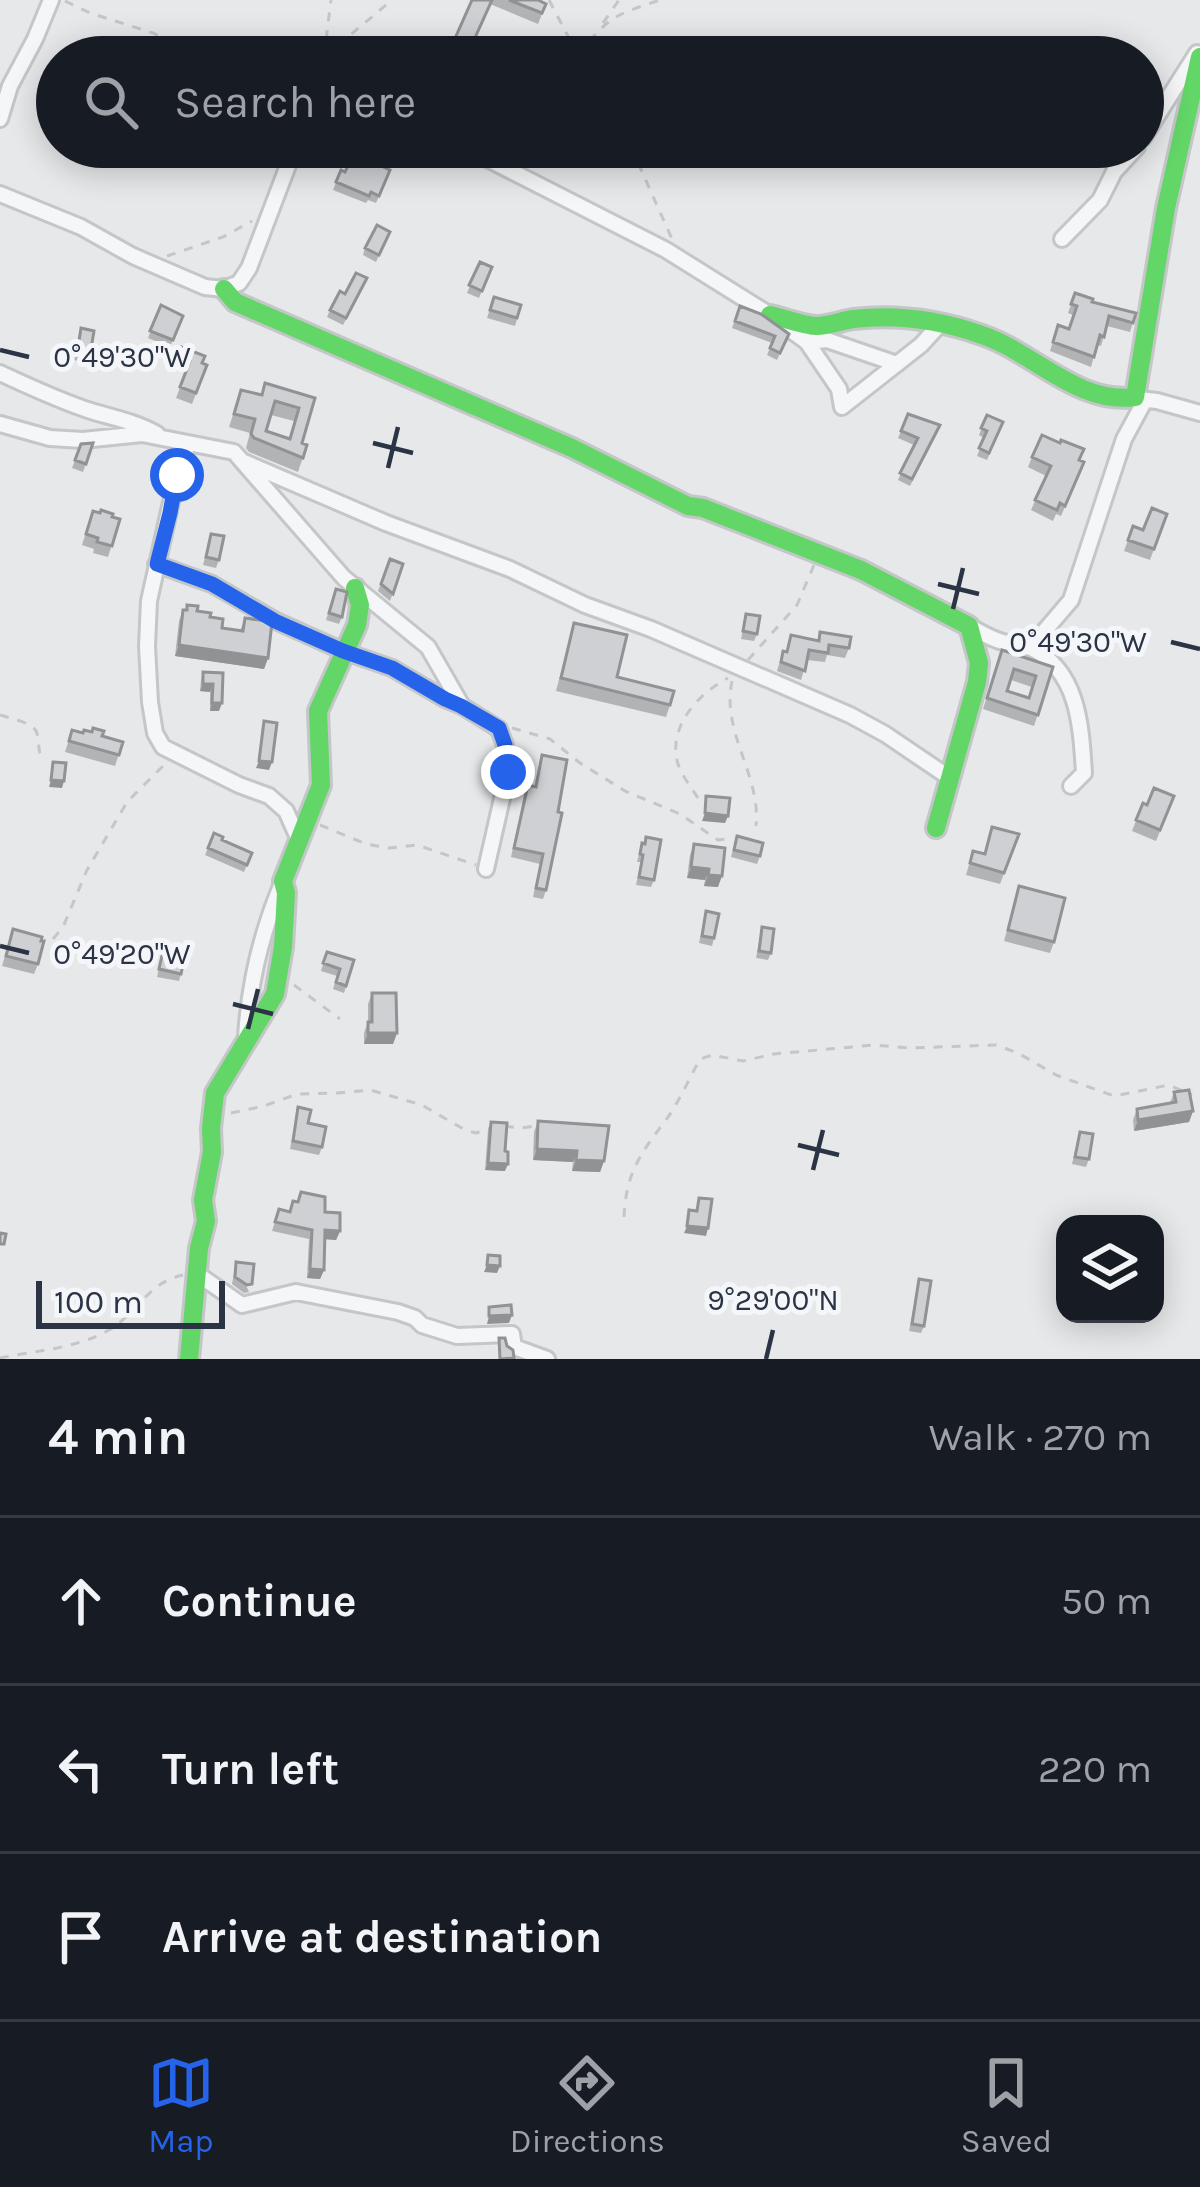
<!DOCTYPE html>
<meta charset="utf-8">
<style>
:root{--surface:#171b24;--page:#242831;--text:#f1f3f6;--muted:#9ea1a6;--line:#363941;--accent:#2563eb}
body{margin:0;font-family:Karla,sans-serif;background:var(--page);color:var(--text)}
.controls{position:absolute;right:36px;bottom:36px;display:grid;overflow:hidden;border-radius:24px;box-shadow:0 6px 30px #0003}
.controls button{width:108px;height:108px;display:grid;place-items:center;padding:0;border:0;border-bottom:3px solid var(--line);background:var(--surface);color:var(--text);font:60px sans-serif}
.scale{position:absolute;left:36px;bottom:30px;width:189px;box-sizing:border-box;padding-left:12px;border:6px solid #2b3445;border-top:0;font-size:33px;line-height:42px;white-space:nowrap;color:#2b3445;-webkit-text-stroke:9px #f4f6f9;paint-order:stroke}
.stop{position:absolute;width:36px;height:36px;margin:-27px;border:9px solid #2563eb;border-radius:50%;background:#fff}
.stop.end{background:#2563eb;border-color:#fff;box-shadow:0 3px 12px #0008}
.list{margin:0;padding:0;list-style:none}
h2{display:flex;justify-content:space-between;align-items:center;height:156px;margin:0;padding:0 48px;font-size:51px}
h2 small{font-size:39px;font-weight:400;color:var(--muted)}
.list li{display:grid;grid-template-columns:78px 1fr auto;gap:36px;align-items:center;box-sizing:border-box;height:168px;padding:0 48px;border-top:3px solid var(--line)}
.list b{display:block;font-size:45px;white-space:nowrap}
.list em{font-size:39px;font-style:normal;color:var(--muted)}
.icon{flex:none;width:66px;height:66px;fill:none;stroke:currentColor;stroke-width:2;stroke-linecap:round;stroke-linejoin:round}
.map{position:relative;flex:none;width:1200px;height:1359px;overflow:hidden}
.search{position:absolute;background:var(--surface);box-shadow:0 6px 30px #0003;left:36px;right:36px;top:36px;height:132px;display:flex;align-items:center;gap:30px;box-sizing:border-box;padding:0 42px;border-radius:66px;color:var(--muted);font-size:45px}
.sheet{height:660px;background:var(--surface)}
nav{display:flex;justify-content:space-around;align-items:center;box-sizing:border-box;height:168px;border-top:3px solid var(--line);background:var(--surface);font-size:33px;color:var(--muted)}
nav a{display:grid;justify-items:center;gap:6px}
nav .on{color:var(--accent)}
.map>svg:first-child{display:block}
.lines{fill:none;stroke-linecap:round;stroke-linejoin:round}
.street-casing{stroke:#c4c6c8;stroke-width:20}
.fast-casing{stroke:#c4c6c8;stroke-width:24}
.path{stroke:#c5c6ca;stroke-width:3;stroke-dasharray:9 9;stroke-linecap:butt}
.street{stroke:#f5f6f7;stroke-width:14}
.fast{stroke:#63d668;stroke-width:18}
.wall{fill:#b1b3b5;fill-rule:evenodd}
.shaded-wall{fill:#909294}
.building{fill:#ced0d3;stroke:#909294;stroke-width:3;fill-rule:evenodd}
.route{stroke:#2563eb;stroke-width:15}
.ticks{fill:none;stroke:#2b3445;stroke-width:4.5}
.ticks-label{font-size:30px;text-anchor:middle;fill:#2b3445;stroke:#f4f6f9;stroke-width:10;stroke-linejoin:round;paint-order:stroke}
</style>
<div class="map">
<svg width="1200" height="1359" viewBox="0 0 1200 1359">
<rect width="100%" height="100%" fill="#e6e8ea"/>
<g class="lines">
<g class="street-casing">
<path id="street" d="M0,119L10,86L35,39L51,0
M1143,138L1197,53
M464,147L666,250L770,315L807,342L839,389L842,407L921,345L942,322
M0,194L81,227L133,256L205,287L224,289L239,283L249,268L295,147
M1062,239L1100,200L1114,172L1137,147
M807,342L827,340L897,364
M0,373C30,387 60,401 91,411C114,418 136,422 157,434
M1139,399L1157,401L1200,413
M0,424L50,438L83,440L142,434L234,452L344,578L428,647L462,706L499,729L505,745L508,772L486,869
M188,444L177,475L149,601L147,646L150,702L155,733L163,747L239,785L269,796L286,811L299,840
M244,462L386,523L510,569L585,605L651,629L850,715L885,734L950,778
M156,564L212,584L276,621L343,651L392,668L445,699L462,706
M969,626C980,632 991,639 1003,642C1012,644 1023,644 1031,648C1079,671 1081,727 1084,773L1071,786
M1030,648L1071,600L1124,439L1144,402
M246,1038C249,982 261,933 283,881
M196,1273L242,1305L296,1292L398,1312L415,1318L422,1325L457,1336L512,1334L514,1347L547,1359"/>
</g>
<g class="fast-casing">
<path id="fast" d="M224,289L235,302L572,448L688,506L703,508L861,570L969,626L979,663L977,682L936,828
M770,315C784,318 801,325 816,326C828,326 841,321 853,319C897,314 940,320 982,335C1033,352 1078,405 1135,397L1166,208L1200,57
M189,1359L199,1248L206,1221L203,1200L212,1152L211,1128L215,1093L275,994L283,947L286,893L283,881L321,785L318,711L357,625L360,605L355,588"/>
</g>
<path class="path" d="M549,0L579,57
M65,1L90,13L153,33L202,57
M603,23L619,0
M578,55C610,16 612,16 660,0
M324,57L392,0
M324,57L331,0
M631,147L672,239
M167,256L223,237L252,221
M748,660L797,605L814,565
M732,681C721,733 761,774 756,826
M0,715C9,718 31,722 36,731C40,739 37,750 42,759
M512,728L550,739L580,763L625,791L680,814L718,840L726,839
M698,798C691,787 682,776 678,764C667,727 698,694 728,678
M320,825L366,844L389,848L417,845L476,865
M53,939L63,927L87,870L127,802L167,762
M294,985L340,1019
M231,1113L264,1106L297,1094L338,1093L370,1090L422,1105L465,1130L476,1133L490,1128
M505,1126L520,1128L537,1126
M624,1217C626,1173 640,1154 666,1120C679,1102 689,1079 700,1059L712,1055L743,1061L774,1054L874,1045L909,1048L996,1045L1018,1053L1056,1075L1114,1096L1169,1085L1192,1095
M0,1358C35,1351 78,1348 109,1330C138,1313 148,1282 183,1275"/>
<use href="#street" class="street"/>
<use href="#fast" class="fast"/>
</g>
<path class="wall" d="M472,0H538L546,4L538,24L490,4L467,57H455L449,54Z
M57,102V122L50,119Z
M313,147H330L322,164L309,157Z
M365,159L390,170L376,203L368,200L366,203L333,190L341,170L345,172Z
M390,232L376,262L363,255L365,248Z
M480,262L492,267L479,298L467,293Z
M364,286L343,325L327,317L330,310L345,294Z
M1075,293L1092,302L1136,313L1130,332L1107,326L1101,346L1097,345L1091,367L1050,351L1058,325L1069,329L1073,315L1068,313Z
M494,297L521,305L515,326L487,318Z
M161,305L183,316L170,347L148,338Z
M740,306L789,334L777,360L767,355L772,343L732,328Z
M81,328L90,355L87,363L74,360Z
M181,347L207,365L192,404L176,398L186,372L173,367Z
M241,390L261,395L315,398L302,443L307,445L298,472L249,452L246,448L250,433L229,427ZM271,415L294,421L289,438L266,431Z
M908,414L937,433L910,486L898,480L914,445L898,438Z
M987,415L1003,422L987,460L977,456L984,438L979,435Z
M93,443L83,472L72,468L81,444Z
M1032,457L1084,462L1061,516L1056,514L1053,521L1031,510L1046,476L1028,467Z
M93,511L120,519L108,557L93,553L94,549L82,545Z
M1133,526L1154,549L1150,560L1124,551Z
M211,534L219,560L216,568L203,565Z
M390,559L403,564L390,601L378,591Z
M336,589L342,617L339,624L326,620Z
M187,605L210,617L222,628L240,631L245,618L268,658L264,669L175,656L179,621L183,610H185Z
M746,614L757,634L754,641L741,639Z
M574,623L617,677L670,705L666,717L556,691Z
M820,632L849,648L845,658L827,655L825,662L807,660L801,680L777,671L783,651H786L791,635L817,641Z
M1002,650L1053,667L1034,726L983,709ZM1011,680L1032,687L1029,698L1007,691Z
M203,672L223,673L219,711H210V692L200,691L201,680Z
M72,730L123,742L115,766L65,752Z
M542,755L546,890L543,899L533,897L540,864L511,857L524,795L528,785L534,787Z
M1174,797L1156,841L1132,831L1143,803L1147,805Z
M992,827L1019,834L1000,884L966,875L973,851L984,854Z
M214,833L222,840L252,853L244,872L205,855Z
M737,836L760,856L757,864L731,857Z
M642,843L654,880L651,887L636,885L641,862H637Z
M694,844L718,887L704,886L705,880L687,878L690,855Z
M1019,886L1054,942L1050,953L1004,941Z
M706,911L714,938L712,946L699,943Z
M762,927L771,953L768,960L756,958Z
M13,929L38,964L34,974L2,966Z
M163,951L181,974L179,981L157,977Z
M327,952L354,960L344,993L333,989L337,976L321,971Z
M372,993L397,1033L393,1044H364V1033L368,1022V1004Z
M1174,1092L1193,1111L1189,1122L1134,1131L1133,1120L1137,1109L1170,1103Z
M298,1107L322,1147L319,1155L290,1149Z
M538,1121L604,1161L600,1172L572,1171L573,1162L533,1160L534,1132Z
M491,1122L505,1171L485,1170L488,1130Z
M1080,1132L1089,1159L1086,1167L1072,1164Z
M293,1201L325,1212L340,1231L336,1240L325,1239L324,1270L320,1279L307,1278L309,1239L272,1231L279,1209L289,1211Z
M236,1262L249,1292L244,1293L232,1284Z
M919,1279L924,1326L921,1333L909,1331Z"/>
<path class="shaded-wall" d="M179,645L268,658L264,669L175,656Z
M203,684H213L210,692L200,691Z
M212,703H222L219,711H210Z
M259,761L272,762L269,770L256,768Z
M51,780L64,781L62,788L49,787Z
M705,813L728,816L725,823L702,821Z
M691,867L709,869L705,880L687,878Z
M708,875L722,876L718,887L704,886Z
M368,1033H397L393,1044H364Z
M1193,1111L1189,1122L1134,1131L1138,1120Z
M537,1149L577,1151L573,1162L533,1160Z
M576,1160L604,1161L600,1172L572,1171Z
M488,1163L508,1164L505,1171L485,1170Z
M687,1226L708,1228L706,1236L684,1233Z
M325,1230L340,1231L336,1240L322,1239Z
M487,1265L500,1266L497,1273L484,1272Z
M310,1269L324,1270L320,1279L307,1278Z
M512,1315L509,1323L487,1324L489,1316Z"/>
<path class="building" d="M472,0H492L469,51L453,43Z
M509,0H538L546,4L542,13Z
M313,147H329L325,156L311,150Z
M356,148L368,153L365,159L390,170L379,196L371,192L369,196L336,182L341,170L345,172Z
M377,225L390,232L379,255L365,248Z
M480,262L492,267L482,291L469,285Z
M356,273L367,278L346,318L330,310L340,291L345,294Z
M1075,293L1093,299L1092,302L1136,313L1133,323L1109,316L1104,337L1100,335L1094,357L1053,342L1058,325L1069,329L1077,306L1071,304Z
M494,297L521,305L517,318L490,310Z
M161,305L183,316L173,340L150,331Z
M740,306L761,314L789,334L780,353L770,348L775,336L735,321Z
M81,328L94,331L90,355L77,353Z
M181,347L205,356L202,363L207,365L196,393L180,387L190,361L177,356Z
M265,383L315,398L302,443L307,445L303,458L254,438L251,434L255,419L234,414L241,390L262,395ZM275,401L299,408L290,439L266,431Z
M908,414L940,425L912,479L900,473L918,438L901,431Z
M987,415L1003,422L989,453L979,448L987,431L981,428Z
M1042,435L1060,443L1061,440L1084,449L1079,460L1084,462L1065,506L1060,503L1057,510L1035,500L1051,466L1032,457Z
M93,443L86,464L75,460L81,444Z
M1152,508L1167,514L1154,549L1128,540L1133,526L1143,530Z
M101,510L113,514L112,517L120,519L112,546L97,542L98,538L86,534L93,511L100,513Z
M211,534L224,536L219,560L206,557Z
M390,559L403,564L393,594L381,584Z
M336,589L347,592L342,617L329,613Z
M187,605L198,606L197,611L211,613L210,617L223,619L222,628L243,631L245,618L272,622L268,658L179,645L183,610H187Z
M746,614L760,616L757,634L743,631Z
M574,623L627,635L617,677L674,691L670,705L561,678Z
M820,632L851,637L849,648L829,645L828,653L809,650L805,671L781,662L783,651L787,652L791,635L819,641Z
M1002,650L1053,667L1038,715L987,698ZM1014,669L1036,676L1029,698L1007,691Z
M203,672L223,673L222,703H212L213,684H203Z
M264,721L277,723L272,762L259,761Z
M93,728L104,731L102,736L123,742L119,755L69,741L72,730L83,733L84,730L92,732Z
M542,755L567,760L558,812L562,813L546,890L536,888L543,854L514,848L528,785L536,787Z
M53,762L66,763L64,781L51,780Z
M1154,788L1174,796L1160,830L1136,820L1143,803L1147,805Z
M706,796L730,798L728,816L705,813Z
M992,827L1019,834L1004,873L970,863L973,851L985,854Z
M214,833L223,837L222,840L252,853L247,865L208,848Z
M737,836L763,843L760,856L734,850Z
M646,837L661,840L654,880L639,877L643,855L640,854L642,843L645,844Z
M694,844L725,848L722,876L708,875L709,869L691,867Z
M1019,886L1065,898L1054,942L1008,930Z
M706,911L719,914L714,938L702,936Z
M762,927L774,929L771,953L759,951Z
M13,929L42,937L41,941H44L38,964L6,956Z
M163,951L185,955L181,974L159,969Z
M327,952L354,960L346,986L336,982L340,969L323,963Z
M372,993H396L397,1033H368V1022H372Z
M1189,1090L1193,1111L1138,1120L1137,1109L1176,1102L1174,1092Z
M298,1107L311,1110L308,1123L326,1127L322,1147L293,1141Z
M538,1121L609,1126L604,1161L576,1160L577,1151L537,1149Z
M491,1122L507,1123L505,1151L508,1152V1164L488,1163Z
M1080,1132L1093,1134L1089,1159L1075,1157Z
M301,1192L325,1197V1212L340,1213V1231L325,1230L324,1270L310,1269L312,1230L275,1222L279,1209L290,1212L293,1201L298,1202Z
M699,1198L712,1199L708,1228L687,1226L689,1210L697,1211Z
M0,1233L6,1234L4,1244H0Z
M488,1255L500,1256V1266L487,1265Z
M236,1262L254,1264L252,1284L247,1285L235,1277Z
M919,1279L931,1281L924,1326L912,1324Z
M511,1305L512,1315L489,1316V1307Z
M499,1338H505L507,1346L513,1350L514,1358L500,1359Z"/>
<g class="lines">
<path class="route" d="M177,475L170,513L157,564L212,584L275,621L343,651L392,668L445,699L461,706L499,728L505,745L508,772"/>
</g>
<path class="ticks" d="M0,350L29,357M373,443L413,453M388,468L398,427M938,584L979,594M953,609L963,568M1171,642L1200,649M0,946L29,953M233,1004L273,1014M248,1029L258,989M798,1145L839,1155M813,1170L823,1130M766,1359L773,1330"/>
<g class="ticks-label">
<text x="122" y="367">0°49'30"W</text>
<text x="1078" y="652">0°49'30"W</text>
<text x="122" y="964">0°49'20"W</text>
<text x="773" y="1310">9°29'00"N</text>
</g>
</svg>
<div class="controls">
<button><svg class="icon" aria-label="layers" viewBox="0 0 24 24"><path d="M12 4l9 5-9 5-9-5zM3 14l9 5 9-5"/></svg></button>
</div>
<div class="scale">100 m</div>
<div class="stop" style="left:177px;top:475px"></div>
<div class="stop end" style="left:508px;top:772px"></div>
<div class="search"><svg class="icon" aria-label="search" viewBox="0 0 24 24"><circle cx="10" cy="10" r="6"/><path d="M15 15l6 6"/></svg>Search here</div>
</div>
<section class="sheet">
<h2>4 min<small>Walk · 270 m</small></h2>
<ul class="list">
<li><svg class="icon" aria-label="ahead" viewBox="0 0 24 24"><path d="M12 20V5M6 11l6-6 6 6"/></svg><div><b>Continue</b></div><em>50 m</em></li>
<li><svg class="icon" aria-label="left" viewBox="0 0 24 24"><path d="M17 20v-9H6M10 6l-5 5 5 5"/></svg><div><b>Turn left</b></div><em>220 m</em></li>
<li><svg class="icon" aria-label="arrive" viewBox="0 0 24 24"><path d="M6 21V4h12l-3 4 3 4H6"/></svg><div><b>Arrive at destination</b></div></li>
</ul>
</section>
<nav>
<a class="on"><svg class="icon" aria-label="map" viewBox="0 0 24 24"><path d="M3 6l6-2 6 2 6-2v14l-6 2-6-2-6 2zM9 4v14M15 6v14"/></svg>Map</a>
<a><svg class="icon" aria-label="directions" viewBox="0 0 24 24"><path d="M12 3l9 9-9 9-9-9zM9 14v-3h6M13 9l2 2-2 2"/></svg>Directions</a>
<a><svg class="icon" aria-label="saved" viewBox="0 0 24 24"><path d="M7 4h10v16l-5-4-5 4z"/></svg>Saved</a>
</nav>
